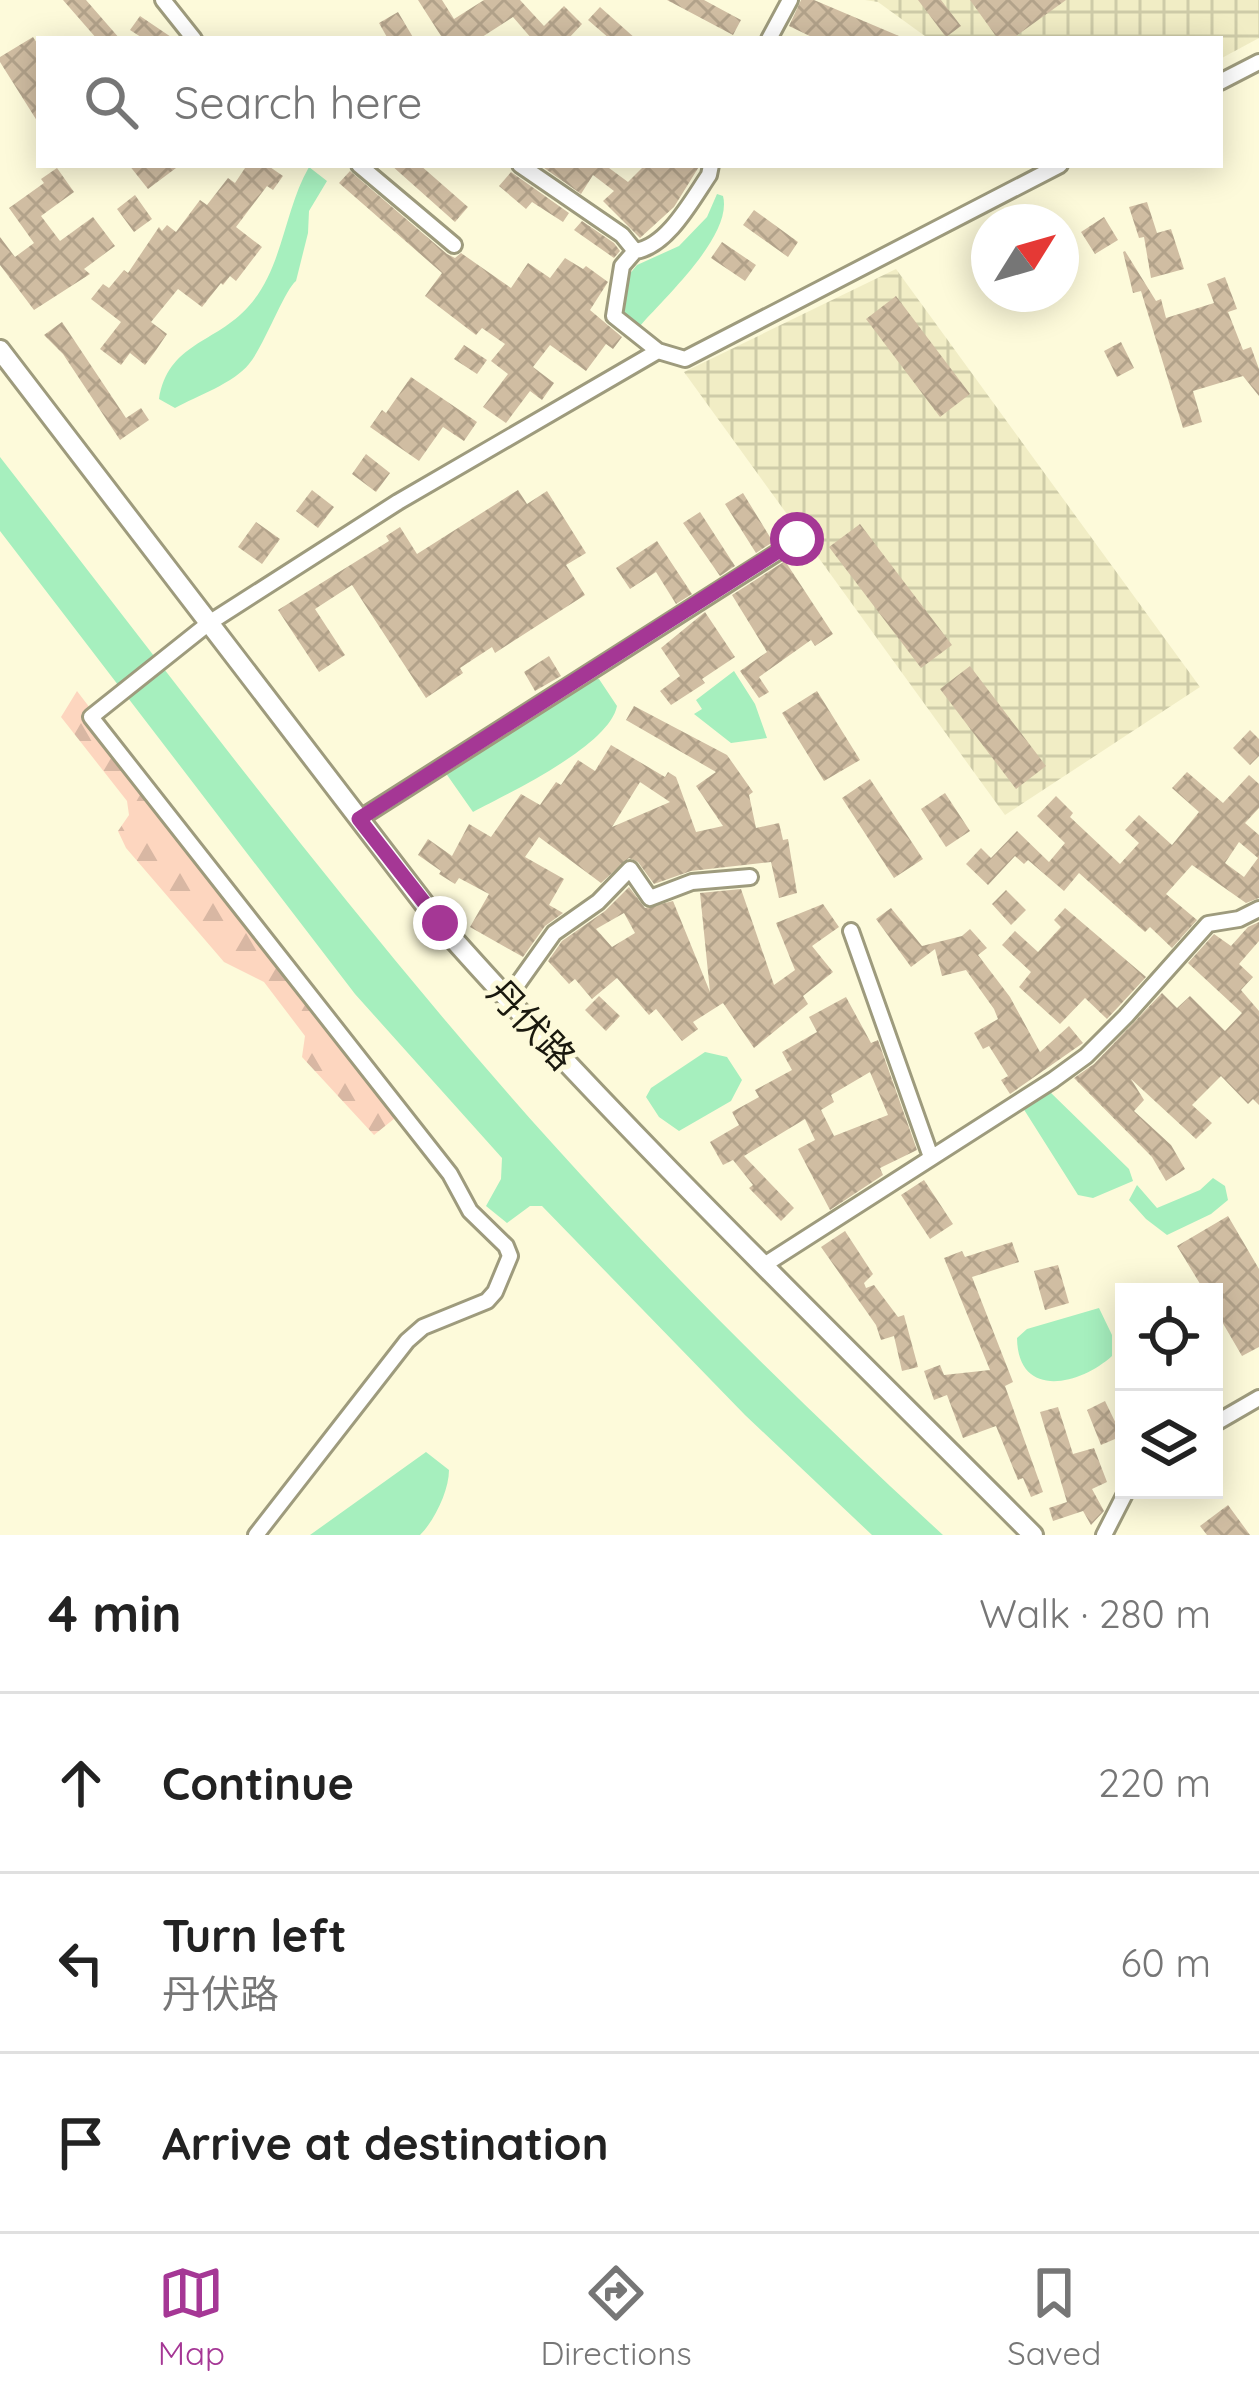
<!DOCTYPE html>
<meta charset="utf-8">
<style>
:root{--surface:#fff;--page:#f6f6f6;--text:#222;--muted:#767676;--line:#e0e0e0;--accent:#a53795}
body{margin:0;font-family:Quicksand,"Noto Sans SC",sans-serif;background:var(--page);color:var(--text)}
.controls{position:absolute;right:36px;bottom:36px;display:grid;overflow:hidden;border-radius:0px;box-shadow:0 6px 30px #0003}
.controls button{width:108px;height:108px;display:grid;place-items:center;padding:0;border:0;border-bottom:3px solid var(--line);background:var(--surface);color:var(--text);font:60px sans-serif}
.compass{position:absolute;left:971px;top:204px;width:108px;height:108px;border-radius:50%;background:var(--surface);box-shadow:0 6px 30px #0003;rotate:53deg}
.stop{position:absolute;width:36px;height:36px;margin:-27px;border:9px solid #a53795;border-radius:50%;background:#fff}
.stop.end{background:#a53795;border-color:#fff;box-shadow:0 3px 12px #0008}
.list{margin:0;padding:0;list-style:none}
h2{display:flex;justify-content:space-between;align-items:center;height:156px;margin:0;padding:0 48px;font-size:51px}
h2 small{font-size:39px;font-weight:400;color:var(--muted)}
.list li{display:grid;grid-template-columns:78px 1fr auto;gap:36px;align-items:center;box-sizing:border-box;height:180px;padding:0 48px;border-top:3px solid var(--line)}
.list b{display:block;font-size:45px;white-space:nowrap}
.list p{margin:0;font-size:39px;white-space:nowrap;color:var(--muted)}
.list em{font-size:39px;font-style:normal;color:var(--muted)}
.icon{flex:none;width:66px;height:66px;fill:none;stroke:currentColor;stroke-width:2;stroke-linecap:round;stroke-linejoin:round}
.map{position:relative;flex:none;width:1259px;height:1535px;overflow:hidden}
.search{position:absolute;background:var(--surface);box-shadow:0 6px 30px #0003;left:36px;right:36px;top:36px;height:132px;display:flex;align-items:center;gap:30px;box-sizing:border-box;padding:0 42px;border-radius:0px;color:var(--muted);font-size:45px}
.sheet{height:696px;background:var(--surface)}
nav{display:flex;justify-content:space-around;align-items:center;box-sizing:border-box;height:168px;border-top:3px solid var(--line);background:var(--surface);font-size:33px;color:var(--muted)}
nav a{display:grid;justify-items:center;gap:6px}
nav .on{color:var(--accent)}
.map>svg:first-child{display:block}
.industrial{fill:url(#industrial-grid)}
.forest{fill:url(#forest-firs)}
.water{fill:#a6efbe}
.building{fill:url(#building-cross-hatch);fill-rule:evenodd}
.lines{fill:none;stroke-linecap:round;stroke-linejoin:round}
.minor-casing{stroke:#9e9b7d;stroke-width:20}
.secondary-casing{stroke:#9e9b7d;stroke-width:24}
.minor{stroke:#fff;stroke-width:14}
.secondary{stroke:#fff;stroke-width:18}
.route{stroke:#a53795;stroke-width:15}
.labels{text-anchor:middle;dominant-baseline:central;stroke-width:10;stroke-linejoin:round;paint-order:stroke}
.street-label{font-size:36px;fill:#1a190e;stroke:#fdfada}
</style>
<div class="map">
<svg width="1259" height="1535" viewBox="0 0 1259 1535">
<defs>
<pattern id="industrial-grid" width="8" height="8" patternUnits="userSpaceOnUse" patternTransform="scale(3)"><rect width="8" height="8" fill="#f1edc5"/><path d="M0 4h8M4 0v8" fill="none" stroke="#cecba8"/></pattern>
<pattern id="forest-firs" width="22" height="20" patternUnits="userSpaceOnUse" patternTransform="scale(3)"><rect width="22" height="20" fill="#fdd6bf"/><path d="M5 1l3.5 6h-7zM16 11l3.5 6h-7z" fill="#d8b7a3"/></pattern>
<pattern id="building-cross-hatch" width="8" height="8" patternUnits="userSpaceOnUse" patternTransform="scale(3)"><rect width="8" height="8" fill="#d0bda2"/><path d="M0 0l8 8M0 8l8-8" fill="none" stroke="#b2a28a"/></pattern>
</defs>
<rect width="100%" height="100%" fill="#fdfada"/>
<path class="industrial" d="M865,0H1259V38L1220,59V39H929L878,2Z
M896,269L1200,687L1005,815L684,372Z"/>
<path class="forest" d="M77,691L400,1114L374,1135L302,1057L305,1036L264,982L224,962L126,848L118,831L129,815L127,801L61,717Z"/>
<path class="water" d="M309,167L327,181L309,211L308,233L296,281C285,289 264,346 249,364C234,383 197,396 175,408L159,399C168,343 216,343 248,307C283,269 284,210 309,167Z
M717,194L723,196C733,235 666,296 640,326L623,314L628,276L637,265L679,246L707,217Z
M0,457C180,688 356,925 552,1143C675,1280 808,1411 943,1535H872L745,1415L542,1206H530L507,1223L486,1206L501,1179L502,1158L355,994L0,531Z
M734,671L755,704L767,738L731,743L694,714L702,709L696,700Z
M590,679H599L617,706C609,746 509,793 473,812L445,772Z
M705,1052L727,1057L742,1080L731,1101L679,1131L659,1117L646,1097L651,1088Z
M1049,1091L1129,1169L1133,1181L1093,1198L1078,1195L1023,1108Z
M1213,1178L1225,1186L1228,1200L1211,1214L1167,1235L1146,1219L1129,1200L1137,1185L1157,1208L1200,1190Z
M1099,1308L1112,1335V1356C1080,1385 1018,1400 1017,1338L1027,1329Z
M426,1452L449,1470C449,1490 435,1520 420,1535H310Z"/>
<path class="building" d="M63,0H86L120,39H97Z
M418,0H442L454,19L484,0H520L544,26L564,6L582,24L568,39H532L513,17L479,39H443Z
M667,0H704L741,20L733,35Z
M801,0H814L906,39H816L789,26Z
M918,0H941L961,26L946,37Z
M970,0H1066L1012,39H998Z
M600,7L636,39H610L588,20Z
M398,12L414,39H388L379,23Z
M140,16L174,39H144L130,30Z
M33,37L39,46V124L0,62V57Z
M129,165H180L148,189Z
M247,165H267L283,176L273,190L267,186L236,227L262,247L236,281L230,276L223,285L221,283L202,307L178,289L151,322L167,334L154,353L145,365L130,353L121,365L100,349L121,322L91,299L103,284L109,288L124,270L128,273L159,227L162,231L167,225L176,232L200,200L207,205L228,178L235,183Z
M391,165H420L468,207L455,222Z
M540,165H605L628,182L645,165H700L674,207L640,238L603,201L614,191L593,175L581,194Z
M57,168L74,192L41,216L60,241L93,217L115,246L84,269L90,274L34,310L0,265V237L15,257L34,243L9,208L44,183L41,179Z
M350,171L447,254L455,258L461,253L511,288L528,263L550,278L565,258L583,269L586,266L608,282L590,310L622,337L613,349L606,344L586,371L550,345L533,367L554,383L542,400L530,391L506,423L483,407L508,374L491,361L505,344L482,328L476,335L425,296L442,273L339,183Z
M511,172L569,213L563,222L532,202L526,209L499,186Z
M135,195L152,219L134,232L117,209Z
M1147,202L1157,233L1171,229L1184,269L1151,278L1144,237L1139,238L1129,207Z
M754,210L798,242L788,257L743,225Z
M1104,217L1118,240L1095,254L1081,232Z
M582,221L614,243L620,251L614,258L574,230Z
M722,242L756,265L745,281L711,258Z
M1125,251L1156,301L1161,299L1166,318L1214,303L1207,284L1225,277L1237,309L1228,312L1243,350L1251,347L1259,369V396L1243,376L1193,391L1202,422L1183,428L1141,291L1133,293L1123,252Z
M896,296L970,394L940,417L866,319Z
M62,322L126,418L141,408L149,420L120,440L63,354L44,335Z
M1121,342L1134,368L1117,377L1104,351Z
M464,345L487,360L477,374L454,359Z
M411,377L477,422L464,441L443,427L419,461L370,427L382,410L386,413Z
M366,454L390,473L376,492L352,474Z
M312,490L334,507L318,528L296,511Z
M518,490L527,504L547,491L586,553L566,565L585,595L495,653L492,647L460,668L463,673L426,698L352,585L315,609L345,655L319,672L278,610L389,541L386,536L400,527L417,554Z
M743,493L773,542L756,553L725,504Z
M700,512L735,566L720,576L683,523Z
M256,522L280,539L262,564L238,547Z
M860,524L952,645L921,668L829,547Z
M657,541L692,594L676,604L656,572L630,589L616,568Z
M785,561L833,634L815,646L811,640L759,677L769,692L759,698L740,671L767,652L732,595Z
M705,612L735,657L702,679L705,683L671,705L660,691L680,676L661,648Z
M549,656L561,676L535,691L524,672Z
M970,666L1046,766L1016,789L940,689Z
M817,691L860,760L824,781L782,713Z
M634,706L727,755L753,792L749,795L756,828L779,823L783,840L788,839L797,893L779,898L771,862L691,871L654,884L638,862L629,858L601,883L539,837L525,857L564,879L549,905L563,913L545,926L523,957L470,927L489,894L459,878L455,884L439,874L441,871L418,855L428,839L452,856L469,824L491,837L521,794L540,805L556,782L561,785L578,760L595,771L611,745L665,777L668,772L676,777L696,832L723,826L696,786L716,772L626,720ZM640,782L670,802L612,827Z
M1250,730L1259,739V756L1250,765L1233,748Z
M1187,772L1223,803L1249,775L1259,784V808L1245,823L1259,835V898L1246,903L1192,865L1166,894L1197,920L1172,948L1150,927L1145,932L1079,873L1064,891L1028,860L1024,864L1015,856L988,885L966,864L981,848L991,858L1017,831L1049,862L1065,843L1037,816L1056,796L1073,813L1070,817L1120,864L1139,843L1125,830L1139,815L1172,845L1199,812L1172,788ZM1239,842L1258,858L1244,877L1225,863Z
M870,779L923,859L894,878L842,798Z
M945,793L970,831L946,847L921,809Z
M629,887L645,908L673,901L710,992L700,893L741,889L774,985L795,970L776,923L823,904L839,927L812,946L833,972L803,996L808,1004L754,1048L723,1003L693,1022L698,1029L682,1041L656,1009L649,1015L617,978L592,999L575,979L569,984L548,961L562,941L605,911ZM624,913L635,933L612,947L596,929Z
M1006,890L1026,910L1011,925L992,904Z
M891,908L922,946L962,936L970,929L987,948L978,955L1010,997L1040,1052L1069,1026L1083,1043L1010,1094L1001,1080L1008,1076L989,1046L983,1049L974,1033L998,1019L994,1009L966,970L942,976L935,949L911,967L876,919Z
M1065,908L1146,977L1107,1019L1085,998L1060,1024L1019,987L1031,972L1002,945L1015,931L1038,952L1061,927L1054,920Z
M1259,922V941L1239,964L1253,977L1241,990L1259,1011V1105L1253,1099L1248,1104L1221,1076L1192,1105L1212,1123L1196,1139L1131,1079L1144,1100L1134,1111L1171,1145L1185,1169L1166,1181L1152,1157L1074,1078L1094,1064L1162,993L1177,1008L1190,996L1225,1031L1242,1013L1188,963L1214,934L1231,946L1248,927Z
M599,996L620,1016L606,1031L585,1010Z
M846,997L871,1043L878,1040L917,1150L880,1168L883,1175L830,1210L798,1149L815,1140L805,1119L744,1156L794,1208L781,1221L749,1188L753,1185L733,1160L723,1165L710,1142L739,1125L732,1112L759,1097L755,1090L792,1070L782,1052L817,1032L809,1017ZM870,1072L888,1115L834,1136L821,1110L834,1102L831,1095Z
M924,1180L953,1224L930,1239L901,1195Z
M1228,1216L1259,1269V1347L1242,1356L1214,1308V1292H1205L1177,1246Z
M845,1231L873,1274L864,1283L866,1288L874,1285L898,1317L904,1315L918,1367L902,1371L894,1336L881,1340L876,1325L821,1247Z
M1012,1242L1019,1262L972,1277L1013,1382L1005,1386L1043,1492L1031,1497L1023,1478L1018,1480L996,1426L963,1438L947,1395L934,1400L924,1371L940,1365L944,1375L990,1370L944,1258L962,1251L965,1257Z
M1058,1265L1069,1303L1045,1310L1034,1271Z
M1105,1401L1122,1436L1101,1445L1087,1410Z
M1058,1407L1073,1454L1094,1448L1107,1482L1092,1489L1104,1511L1091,1525L1083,1511L1053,1521L1049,1508L1067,1502L1040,1412Z
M1228,1505L1250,1535H1207L1200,1526Z"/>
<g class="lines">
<g class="minor-casing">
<path id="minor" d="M163,0L194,39
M769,39L790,0
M1220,82L1259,62
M359,165L454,245
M520,165L622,235L635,251L622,266L614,316L658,351
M635,251C667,247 692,200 709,175L711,165
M359,819L797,540
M851,931L931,1157
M507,999L554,933L598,902L630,869L650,898L692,882L750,877
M764,1265L1053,1080L1086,1056L1126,1016L1208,924L1239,919L1259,909
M1214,1424L1259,1398
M256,1535L407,1341L423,1327L487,1301L495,1292L510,1256L506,1246L470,1211L450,1174L91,717L209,623L398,502L658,351L685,359L1060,165
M1104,1535L1127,1490"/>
</g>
<g class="secondary-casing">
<path id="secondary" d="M0,350L439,923C628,1136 833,1334 1033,1535"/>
</g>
<use href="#minor" class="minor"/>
<use href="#secondary" class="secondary"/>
</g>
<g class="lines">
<path class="route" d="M440,923L359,819L797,539"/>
</g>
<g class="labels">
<g class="street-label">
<text transform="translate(532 1024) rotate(47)">丹伏路</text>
</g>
</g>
</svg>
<div class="controls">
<button><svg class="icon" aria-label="locate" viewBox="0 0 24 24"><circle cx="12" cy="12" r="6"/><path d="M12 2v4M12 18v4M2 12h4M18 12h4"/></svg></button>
<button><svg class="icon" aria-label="layers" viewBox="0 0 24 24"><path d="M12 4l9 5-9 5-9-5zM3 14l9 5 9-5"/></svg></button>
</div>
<svg class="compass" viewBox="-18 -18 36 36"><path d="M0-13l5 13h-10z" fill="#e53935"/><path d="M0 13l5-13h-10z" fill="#767676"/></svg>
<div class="stop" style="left:797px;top:539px"></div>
<div class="stop end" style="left:440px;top:923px"></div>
<div class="search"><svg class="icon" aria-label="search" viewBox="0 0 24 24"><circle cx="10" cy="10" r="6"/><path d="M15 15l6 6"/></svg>Search here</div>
</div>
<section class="sheet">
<h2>4 min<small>Walk · 280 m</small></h2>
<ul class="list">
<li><svg class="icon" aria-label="ahead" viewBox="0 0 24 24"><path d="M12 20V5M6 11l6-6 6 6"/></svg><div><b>Continue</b></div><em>220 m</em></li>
<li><svg class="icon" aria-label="left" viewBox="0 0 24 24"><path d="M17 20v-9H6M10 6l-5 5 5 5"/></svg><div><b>Turn left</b><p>丹伏路</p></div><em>60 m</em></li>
<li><svg class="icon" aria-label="arrive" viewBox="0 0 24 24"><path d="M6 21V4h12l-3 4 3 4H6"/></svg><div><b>Arrive at destination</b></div></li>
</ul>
</section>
<nav>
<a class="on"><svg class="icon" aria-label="map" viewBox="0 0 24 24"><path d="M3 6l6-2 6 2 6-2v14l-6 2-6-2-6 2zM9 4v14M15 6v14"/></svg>Map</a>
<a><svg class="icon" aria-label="directions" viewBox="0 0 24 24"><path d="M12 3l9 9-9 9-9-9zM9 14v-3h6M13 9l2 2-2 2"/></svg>Directions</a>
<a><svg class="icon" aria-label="saved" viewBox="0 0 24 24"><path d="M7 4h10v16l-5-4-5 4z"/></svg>Saved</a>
</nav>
